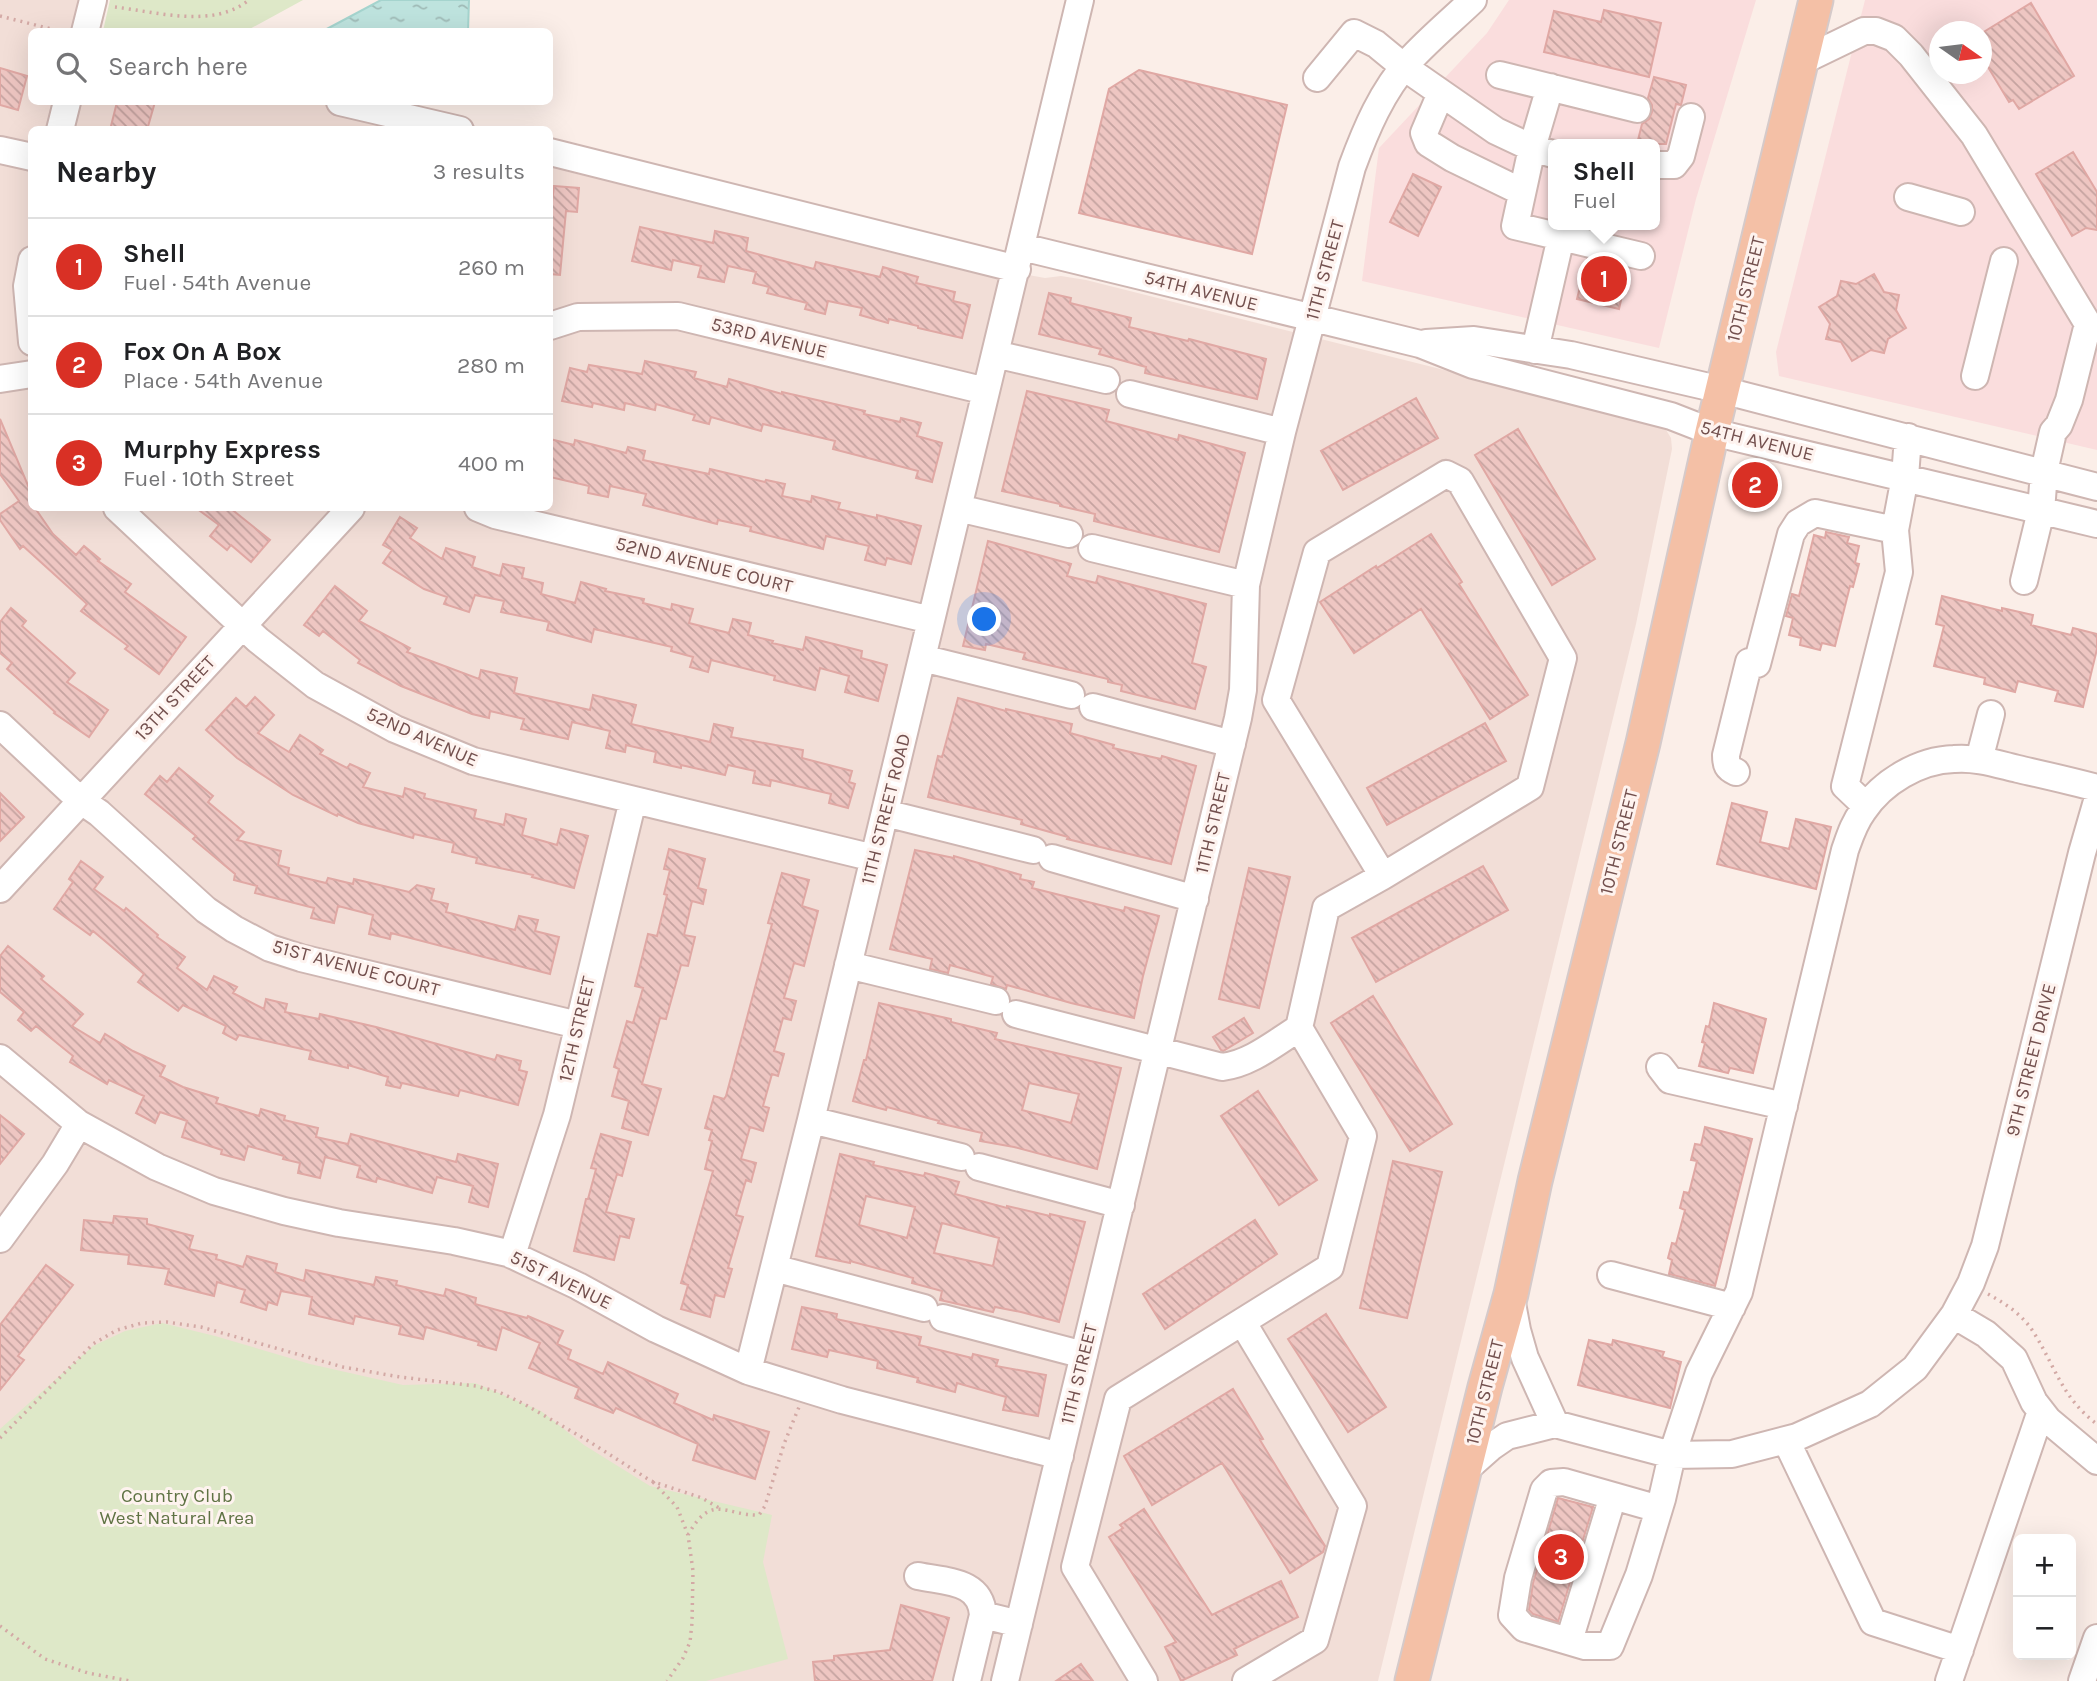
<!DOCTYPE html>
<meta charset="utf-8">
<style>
:root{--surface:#fff;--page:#f2f2f2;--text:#202124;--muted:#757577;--line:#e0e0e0;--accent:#d93025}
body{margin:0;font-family:Karla,sans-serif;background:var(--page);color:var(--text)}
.controls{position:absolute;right:21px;bottom:21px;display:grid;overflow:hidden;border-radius:10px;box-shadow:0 7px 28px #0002}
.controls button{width:63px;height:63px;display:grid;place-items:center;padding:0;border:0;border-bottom:2px solid var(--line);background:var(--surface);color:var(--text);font:35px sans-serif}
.compass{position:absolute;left:1929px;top:21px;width:63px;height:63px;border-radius:50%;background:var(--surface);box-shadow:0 7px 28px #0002;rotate:104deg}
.you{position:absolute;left:985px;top:620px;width:24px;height:24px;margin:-18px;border:5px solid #fff;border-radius:50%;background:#1a73e8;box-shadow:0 0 0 10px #1a73e833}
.badge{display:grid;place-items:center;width:46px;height:46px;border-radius:50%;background:var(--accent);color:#fff;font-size:23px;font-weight:700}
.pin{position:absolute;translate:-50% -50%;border:4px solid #fff;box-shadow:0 2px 7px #0006}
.popup{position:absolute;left:1548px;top:139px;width:112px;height:91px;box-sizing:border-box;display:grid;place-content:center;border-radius:10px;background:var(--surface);filter:drop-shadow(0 2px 5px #0005);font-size:23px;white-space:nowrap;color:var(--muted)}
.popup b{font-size:26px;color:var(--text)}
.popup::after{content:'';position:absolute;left:50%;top:100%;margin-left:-14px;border:14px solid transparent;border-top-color:var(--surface)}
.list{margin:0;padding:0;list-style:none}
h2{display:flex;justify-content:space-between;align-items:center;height:91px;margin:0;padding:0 28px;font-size:30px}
h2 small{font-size:23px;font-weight:400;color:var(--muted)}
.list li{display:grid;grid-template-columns:46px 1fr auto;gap:21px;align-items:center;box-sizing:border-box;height:98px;padding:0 28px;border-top:2px solid var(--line)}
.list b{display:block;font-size:26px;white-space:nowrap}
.list p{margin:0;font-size:23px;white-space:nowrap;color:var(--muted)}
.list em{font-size:23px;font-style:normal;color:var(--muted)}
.icon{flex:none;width:38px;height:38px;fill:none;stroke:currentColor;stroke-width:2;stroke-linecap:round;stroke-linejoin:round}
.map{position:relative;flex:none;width:2097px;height:1681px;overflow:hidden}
.search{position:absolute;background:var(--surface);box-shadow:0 7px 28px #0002;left:28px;top:28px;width:525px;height:77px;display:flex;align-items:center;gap:18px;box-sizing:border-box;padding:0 24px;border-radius:10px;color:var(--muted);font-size:26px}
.panel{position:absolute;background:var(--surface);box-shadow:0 7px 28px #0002;left:28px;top:126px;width:525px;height:385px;border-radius:10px}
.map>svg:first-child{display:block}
.residential{fill:#f2ded7}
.commercial{fill:#fadddd;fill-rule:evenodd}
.park{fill:#dee8c8}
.water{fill:url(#water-ripples);stroke:#a5d4ce;stroke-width:2}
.building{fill:url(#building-back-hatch);stroke:#e0a8a4;stroke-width:2;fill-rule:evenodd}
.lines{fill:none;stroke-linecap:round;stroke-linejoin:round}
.minor-casing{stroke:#ceb6b2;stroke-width:30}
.major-casing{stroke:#d5caca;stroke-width:37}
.path{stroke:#d3a9a5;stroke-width:3.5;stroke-dasharray:2 5;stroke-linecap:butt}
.minor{stroke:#fff;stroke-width:26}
.major{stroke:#f4c0a6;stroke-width:33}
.labels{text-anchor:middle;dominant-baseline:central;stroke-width:6;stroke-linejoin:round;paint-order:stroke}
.street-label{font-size:19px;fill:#73504e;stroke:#fef3ef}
.park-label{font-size:19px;fill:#5f7344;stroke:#fef3ef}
</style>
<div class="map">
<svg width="2097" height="1681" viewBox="0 0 2097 1681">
<defs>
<pattern id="water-ripples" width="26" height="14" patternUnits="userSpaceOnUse" patternTransform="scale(1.75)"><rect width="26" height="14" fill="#bee3de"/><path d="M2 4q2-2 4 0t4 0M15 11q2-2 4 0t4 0" fill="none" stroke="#9fbab6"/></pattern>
<pattern id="building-back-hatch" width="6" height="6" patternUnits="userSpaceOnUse" patternTransform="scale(1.75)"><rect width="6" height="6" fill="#eec6c2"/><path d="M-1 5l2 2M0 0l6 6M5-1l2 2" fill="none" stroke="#c5a3a0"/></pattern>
</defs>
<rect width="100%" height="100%" fill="#fbeee8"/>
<path class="residential" d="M0,0H79L72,31L32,32V102H314L426,129L32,130V508H550V160L1001,270L1045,278L1061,276L1086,280L1663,425L1671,438L1672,449L1636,624L1378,1681H0Z"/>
<path class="commercial" d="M1509,0H1756L1696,199L1659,348L1362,281L1379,148L1487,33ZM1553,144H1655V225H1553Z
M1865,0H2097V450L1779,376L1776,352ZM1940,32H1982V74H1940Z"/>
<path class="park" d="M110,0H303L246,31H103Z
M162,1323L215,1336L310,1364L403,1385L475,1383L541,1411L584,1445L650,1486L772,1515L763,1562L788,1659L706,1681H0V1429L93,1346L125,1331Z"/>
<path class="water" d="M381,0H469L468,31H323Z"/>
<path class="building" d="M2031,3L2074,76L2019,109L2013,100L2009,102L1982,57V33Z
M1604,10L1661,23L1649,77L1544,52L1554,11L1601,22Z
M0,68L27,76L18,110L0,105Z
M1139,70L1287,105L1252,254L1079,213L1109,89Z
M1654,77L1686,85L1681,105L1676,104L1666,144H1637L1642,124L1649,119L1652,112V105L1648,98Z
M117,102H155L147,130H110Z
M2073,152L2097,192V230L2086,228L2072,236L2036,174Z
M1413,174L1441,187L1418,236L1390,222Z
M554,186L579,188L577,212L566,211L560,275L550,274V210H551Z
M640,227L713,243L715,231L748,238L746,251L814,269L816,262L880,277L883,267L918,277L916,283L955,292L953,301L970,305L962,338L918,328V326L889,319L888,323L860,315L862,308L828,301L825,314L805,309L807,303L767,293L769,287L753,283L756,272L728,266L724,282L698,277L701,266L673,260L671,270L632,261Z
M1587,259L1628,269L1619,309L1577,299Z
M1874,274L1884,292L1899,295L1896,310L1906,328L1888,339L1884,353L1871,350L1852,361L1841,342L1826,339L1830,324L1819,307L1837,296L1841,281L1856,284Z
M1049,293L1071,298L1070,303L1131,318L1129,327L1188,341L1189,339L1266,359L1257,399L1145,373L1146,367L1099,354L1101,349L1039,334Z
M645,361L696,372L694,378L727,387L729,379L782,394V392L865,411L864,414L900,422L901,418L921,423L917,436L942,443L932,482L916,478L918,471L833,449L835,441L763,424L761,431L711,417L709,424L693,420L695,415L656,404L655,410L625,403L624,410L593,403L592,407L562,401L570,368L587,372L589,365L642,374Z
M1027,391L1109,410L1106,421L1178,440L1179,435L1245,453L1219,552L1094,521L1095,514L1060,506V504L1002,491Z
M1416,398L1438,438L1343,490L1321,451Z
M0,419L32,495V508H35L53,534L76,555L84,546L100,559L98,561L131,584L125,592L186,637L159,674L125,649L128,646L81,611L87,604L23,546L20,549L0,520V514L19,501L0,474Z
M1518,429L1595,559L1552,585L1475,455Z
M550,439L574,445L575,440L626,453L628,447L645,451L643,460L709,474L710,469L765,482L766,480L785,484L782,496L811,502L812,496L840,503L838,509L877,518V515L921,526L911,564L887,558L885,565L865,560L869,546L826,536L823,549L750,531L751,527L718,520L717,524L643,505L646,494L610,486L608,497L588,493L589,486L550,477Z
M196,508H230L270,540L251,562L231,545L227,550L210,536L219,525Z
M400,517L417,528L410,538L442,559L446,548L475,557L472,567L500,576L503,564L524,568L522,578L543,583L541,594L575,603L581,582L606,589L605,591L644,599L643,603L671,610L672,604L693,609L689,623L729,633L733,619L751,623L748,635L773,641L772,643L803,650L806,637L862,651L861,658L887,665L878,701L845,692L849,676L820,668L815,690L774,680L775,676L711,660L708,672L690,667L693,657L671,651L672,647L594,629L591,642L547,630L549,622L501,612L504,601L475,595L469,612L444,604L447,597L424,589L383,563L392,550L383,545Z
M1826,532L1849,537L1847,543L1859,546L1855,563L1859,564L1853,587L1850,586L1835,646L1822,643L1820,650L1800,645L1801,638L1789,635L1793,618L1786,616L1792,594L1799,596L1814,535L1825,538Z
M1431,534L1462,582L1459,584L1528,695L1490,719L1421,609L1354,653L1320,602L1376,566L1377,568Z
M988,541L1071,564L1067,576L1096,583L1098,576L1206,604L1192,663L1206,667L1195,709L1121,691L1122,685L1108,682V679L1023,659L1025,653L986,644L985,650L963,646Z
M335,586L367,611L359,621L410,648L407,652L479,679L481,670L517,678L514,693L590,710L593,695L636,705L631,724L710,742L714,724L733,728L731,737L803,750L802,758L852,771L849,782L855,784L848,808L829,803L831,794L771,780L770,786L753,783L755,771L728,765L725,775L681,765V768L654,762L656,752L626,745L625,752L606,748L610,731L572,722L568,739L521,729L524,719L490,711L489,718L472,714L401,686L358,663L360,660L323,631L319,636L304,625Z
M1942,596L2002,611V608L2033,615L2031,625L2071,635L2073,628L2097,634V649L2083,707L2055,701L2058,691L2018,681L2015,692L1984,684L1985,678L1934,666L1944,626L1936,624Z
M11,608L26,621L22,626L75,673L67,682L108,710L89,737L54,713L55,712L7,669L12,663L0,653V622Z
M255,697L274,715L258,733L289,752L300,735L323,750L320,754L347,768L350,764L370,773L363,787L403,797L405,788L425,794L424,798L476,810L474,818L504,825L506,814L526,819L522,835L557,845L561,829L588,836L574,888L532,877L533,875L476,863L477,858L452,852L454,843L414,834L413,838L358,823L338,814L337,816L293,795L237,758L206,730L236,698L246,707Z
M958,698L1006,711V709L1072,724L1070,733L1114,745L1113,748L1161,759L1162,756L1196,766L1171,864L1067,839L1068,837L1021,824L1022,820L928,797L938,756L942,757Z
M1485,723L1506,761L1387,825L1367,788Z
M179,768L213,796L208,802L244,832L237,840L281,851L278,865L289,868L288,874L326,883L328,878L353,884L354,879L409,892L417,885L434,889L431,900L448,904L446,912L515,930L519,916L538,920L535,931L559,937L550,974L391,933L390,939L369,934L373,915L338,906L334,923L311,918L314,908L255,893L257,886L234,880L235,874L193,839L196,836L145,794L160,776L167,782Z
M0,793L24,817L0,841Z
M1732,803L1767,812L1760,842L1789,849L1796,819L1831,827L1816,889L1717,864Z
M669,849L705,859L698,888L706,890L703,904L692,901L684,935L695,937L688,966L681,965L666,1019L660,1018L642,1084L661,1089L648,1135L622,1128L629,1101L612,1096L619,1069L614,1067L627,1021L633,1023L643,988L635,986L648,934L657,936L667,895L664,894L670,870L664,869Z
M915,850L954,858V856L1021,875L1020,879L1034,882L1032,888L1124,911L1125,907L1159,916L1143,976L1134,1018L1071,1003L1007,985L1006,989L991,984L993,977L950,965L948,973L930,969L932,959L890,949Z
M81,861L103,877L94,889L124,911L126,908L158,935L157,937L185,957L177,968L207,990L214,976L237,987L233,993L264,1009L266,999L287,1004L285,1012L319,1019L320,1014L376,1027L495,1060L497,1055L521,1061L519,1070L527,1072L518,1105L460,1090L458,1096L402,1083L400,1088L386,1085L388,1077L348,1065V1068L309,1059L311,1051L239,1035L236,1040L223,1033L226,1026L183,1005L178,1011L138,982L144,974L93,931L90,935L54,909L73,882L69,879Z
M1483,866L1508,910L1376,982L1352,938Z
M1249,868L1290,877L1259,1008L1219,999Z
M782,873L809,880L802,906L818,911L804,966L794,963L784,998L796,1001L791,1020L783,1018L774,1051L784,1054L778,1076L772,1074L763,1106L769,1108L763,1131L750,1127L741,1159L756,1163L751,1182L746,1180L736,1215L743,1217L728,1268L732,1269L724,1297L715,1295L710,1317L681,1309L688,1285L681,1283L713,1171L705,1169L712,1141L709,1140L712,1130L705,1128L714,1096L724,1099L726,1096L772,924L768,923Z
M8,946L44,976L41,979L83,1014L72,1026L100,1043L105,1034L133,1051L165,1066L160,1076L183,1087L218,1098L216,1103L259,1116L261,1109L285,1116L284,1120L318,1128L316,1137L348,1144L351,1134L456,1162L458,1154L498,1164L488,1207L469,1202L473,1186L437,1177L432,1193L377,1178L376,1182L357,1177L360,1166L325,1157L320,1178L298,1173L300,1163L283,1159L284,1156L248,1146L244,1160L221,1154L222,1150L182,1137L187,1121L160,1112L155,1123L136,1113L144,1096L109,1080L107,1084L70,1062L73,1056L36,1026L31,1031L18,1020L24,1012L0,992V956Z
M1373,996L1452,1124L1410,1151L1331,1023Z
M879,1003L951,1019V1022L997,1033L995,1039L1121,1068L1097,1169L1014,1147L980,1141L982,1133L938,1123L939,1121L887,1107L886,1110L853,1101L864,1060H866ZM1029,1083L1079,1094L1071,1123L1022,1110Z
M1714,1003L1766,1019L1753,1073L1730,1068L1728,1073L1699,1066L1705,1043L1702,1042L1706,1026L1709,1027Z
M1244,1018L1253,1033L1223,1051L1221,1050L1213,1037Z
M1258,1091L1317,1180L1279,1205L1221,1116Z
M0,1115L24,1134L0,1164Z
M1705,1127L1752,1139L1715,1286L1669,1274L1672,1260L1668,1258L1672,1243L1676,1244L1685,1210L1680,1208L1684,1192L1689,1193L1697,1161L1691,1160L1695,1144L1701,1145Z
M601,1134L631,1142L622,1176L617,1174L606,1212L634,1219L629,1238L620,1236L614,1260L574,1251L586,1199H588L596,1169L591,1168Z
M840,1154L874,1162L873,1165L924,1176L925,1173L959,1182L955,1194L1007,1208V1206L1050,1216V1214L1085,1222L1059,1322L1021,1312L995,1307L993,1312L940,1300L942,1291L912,1283L913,1278L850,1261V1263L816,1256ZM866,1196L915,1207L907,1238L859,1225ZM942,1223L999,1238L993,1266L934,1253Z
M1393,1161L1442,1172L1407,1318L1360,1308Z
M114,1216L147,1219V1224L193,1236L189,1249L217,1255L216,1259L243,1267L247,1256L277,1264L275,1272L304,1281L306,1270L374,1285L376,1277L397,1281L396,1285L444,1296L446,1289L476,1298L475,1304L527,1318L528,1316L563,1331L557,1344L571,1350L568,1359L603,1374L608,1362L678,1394L674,1403L713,1420L714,1415L769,1432L755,1479L693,1460L698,1444L616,1408L613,1413L575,1398L579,1388L529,1368L540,1343L502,1327L496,1350L478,1345L479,1342L426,1327L423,1339L399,1334L401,1326L355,1316L353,1324L309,1314L312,1297L281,1291L277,1305L268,1302L266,1310L241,1302L245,1290L217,1282L214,1296L165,1284L169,1269L128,1264L129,1255L81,1250L84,1220L113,1223Z
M1255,1220L1277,1254L1165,1329L1143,1294Z
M46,1265L73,1285L18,1356L24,1360L0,1390V1325Z
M802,1307L837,1314L836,1319L921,1337L919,1345L972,1358L973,1354L998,1360L996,1366L1046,1375L1038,1416L1003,1410L1006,1397L957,1383L955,1392L917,1382L918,1378L877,1368L878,1361L829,1350L827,1357L792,1349Z
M1326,1314L1386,1407L1348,1432L1288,1339Z
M1589,1340L1612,1345L1613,1340L1664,1352L1662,1357L1681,1362L1670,1408L1578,1385Z
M1233,1389L1263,1439L1260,1440L1325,1546L1323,1552L1290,1573L1222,1463L1152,1505L1124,1456Z
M1558,1498L1593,1507L1558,1622L1533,1614L1529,1610L1533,1583Z
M1144,1509L1212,1615L1281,1581L1298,1617L1234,1649L1237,1655L1181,1681L1165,1647L1176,1642L1109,1537L1123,1528L1120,1525Z
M901,1605L949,1618L932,1681H815L813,1662L834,1660V1656L890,1650Z
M1081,1664L1093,1681H1056Z"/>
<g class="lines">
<g class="minor-casing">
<path id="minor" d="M85,32L93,0
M1802,61L1864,31H1876L1894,38L1911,55L1974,135L2088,324L2069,400L2059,425L2053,432L2044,472L2041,511L2024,581
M1500,75L1637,109
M1317,78L1354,33L1376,44L1404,67L1496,131L1532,148L1553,154
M1550,87L1532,148L1515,226L1641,256
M1441,93L1424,133L1428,143L1452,158L1522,192
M340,102L460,130
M60,130L67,102
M0,150L32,157
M550,152L1017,269
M1655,165H1674L1681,156L1691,117
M1908,197L1961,212
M1022,247L1420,344L1473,365L1671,416L1712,432L2097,524
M32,260L27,286L32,342
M550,326L578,317L678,316L986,391
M1426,343L1474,340L1571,355L1722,390L2097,487
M1535,350L1561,237
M995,354L1106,380
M1975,376L2004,261
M0,379L32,374
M1130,394L1282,432
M117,508L258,640L315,685L395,729L473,761L874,858
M478,508L495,515L931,620
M958,508L1069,534
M1092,548L1246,585
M922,658L1071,695
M1757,664L1791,534L1798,523L1815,513L1895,530
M1093,707L1232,744
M0,725L80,800L99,813L206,910L234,929L270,948L301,958L578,1025
M1979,760L1991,714
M1736,772C1727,768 1726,765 1726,755L1749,662
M1866,806L1845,786L1899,572L1895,530L1905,477L1908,437
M885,813L1033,850
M1052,858L1195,899
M0,889L351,508
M848,965L996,1001
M1016,1014L1222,1067C1250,1064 1275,1043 1299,1028
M0,1058L79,1124L157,1167L214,1191L284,1211L339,1223L454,1241L508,1253L578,1286L656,1329L748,1371L842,1400L1060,1456
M1660,1067L1670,1080L1784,1106
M811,1120L961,1157
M979,1167L1121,1205
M0,1239L55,1164L79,1124
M512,1255L557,1115L633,800
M774,1268L924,1308
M1611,1275L1732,1307
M1511,1298L1517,1330L1525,1358L1555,1424
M1954,1315L1986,1334L2014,1359L2034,1402L2048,1420L2097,1461
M943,1318L1084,1355
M1243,1323L1353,1506L1315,1640L1246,1681
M748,1371L811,1120L1080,0
M1786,1440L1873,1622L1960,1650
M1465,1470L1491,1447L1507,1436L1555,1424L1672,1455L1732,1454L1797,1437L1870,1404L1915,1368L1954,1315L1971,1283L1985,1246L2082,853L2097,801
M1659,1509L1564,1482L1551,1483L1544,1490L1518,1578L1512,1615L1524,1628L1585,1646H1610L1639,1575L1662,1499L1672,1455L1699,1373L1739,1292L1845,850C1850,836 1854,823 1863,811C1882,782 1919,760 1954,759C1976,757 1997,764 2018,769C2044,775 2071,781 2097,788
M918,1576C946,1582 981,1580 983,1615
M1569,1641L1613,1496
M967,1681L983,1615L1019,1624
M1005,1681L1238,718L1243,690L1246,585L1282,432L1352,167C1366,129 1382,91 1409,61C1429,39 1452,20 1473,0
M1144,1681L1075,1567L1118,1399L1330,1267L1363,1136L1299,1028L1326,908L1383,876L1530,787L1563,658L1460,481L1446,474L1317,552L1276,700L1383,876
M1949,1681L2041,1411
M2082,1681L2097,1638"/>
</g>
<g class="major-casing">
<path id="major" d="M1412,1681L1485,1387L1511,1294L1535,1181L1643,743L1712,432L1816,0"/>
</g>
<path class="path" d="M115,7C157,12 213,29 249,0
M0,16L63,32
M1988,1294C2006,1304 2023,1315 2034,1333C2056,1368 2062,1398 2097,1424
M0,1438L93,1344L117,1330L142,1323L167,1322L201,1327L343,1367L400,1377L476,1386L499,1392L524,1404L590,1442L651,1481L702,1498L719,1508
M653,1482L677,1507L688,1535L693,1571L692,1623L690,1642L683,1658L667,1681
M688,1535C712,1492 725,1516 759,1515L765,1506L784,1444L799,1407
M0,1626L45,1659L88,1673L130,1681"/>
<use href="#minor" class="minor"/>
<use href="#major" class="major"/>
</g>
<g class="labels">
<g class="street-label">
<text transform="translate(1325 270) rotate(-75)">11TH STREET</text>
<text transform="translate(1746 289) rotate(-76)">10TH STREET</text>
<text transform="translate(1201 291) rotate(14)">54TH AVENUE</text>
<text transform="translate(769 338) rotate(14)">53RD AVENUE</text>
<text transform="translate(1757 441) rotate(14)">54TH AVENUE</text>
<text transform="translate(704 565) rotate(14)">52ND AVENUE COURT</text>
<text transform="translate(175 698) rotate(-47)">13TH STREET</text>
<text transform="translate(422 737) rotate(24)">52ND AVENUE</text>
<text transform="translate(886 809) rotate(-76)">11TH STREET ROAD</text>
<text transform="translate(1213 823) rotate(-77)">11TH STREET</text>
<text transform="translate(1619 842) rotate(-76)">10TH STREET</text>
<text transform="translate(356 968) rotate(15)">51ST AVENUE COURT</text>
<text transform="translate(577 1029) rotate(-77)">12TH STREET</text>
<text transform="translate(2031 1060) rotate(-76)">9TH STREET DRIVE</text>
<text transform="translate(561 1280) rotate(26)">51ST AVENUE</text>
<text transform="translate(1079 1374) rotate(-76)">11TH STREET</text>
<text transform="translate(1485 1392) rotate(-76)">10TH STREET</text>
</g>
<g class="park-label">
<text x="177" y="1496">Country Club<tspan x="177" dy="22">West Natural Area</tspan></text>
</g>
</g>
</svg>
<div class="controls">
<button>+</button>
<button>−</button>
</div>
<svg class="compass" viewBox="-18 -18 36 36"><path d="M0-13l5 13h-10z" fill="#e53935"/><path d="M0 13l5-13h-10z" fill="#757577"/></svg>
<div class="you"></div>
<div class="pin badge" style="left:1604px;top:279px">1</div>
<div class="popup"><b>Shell</b>Fuel</div>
<div class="pin badge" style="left:1755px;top:485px">2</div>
<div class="pin badge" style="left:1561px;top:1557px">3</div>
<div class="search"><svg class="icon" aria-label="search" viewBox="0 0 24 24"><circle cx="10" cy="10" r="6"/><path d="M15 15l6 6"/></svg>Search here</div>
<section class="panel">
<h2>Nearby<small>3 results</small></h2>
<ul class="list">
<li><span class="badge">1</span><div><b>Shell</b><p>Fuel · 54th Avenue</p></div><em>260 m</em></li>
<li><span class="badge">2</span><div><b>Fox On A Box</b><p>Place · 54th Avenue</p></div><em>280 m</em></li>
<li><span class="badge">3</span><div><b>Murphy Express</b><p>Fuel · 10th Street</p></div><em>400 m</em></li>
</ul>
</section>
</div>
